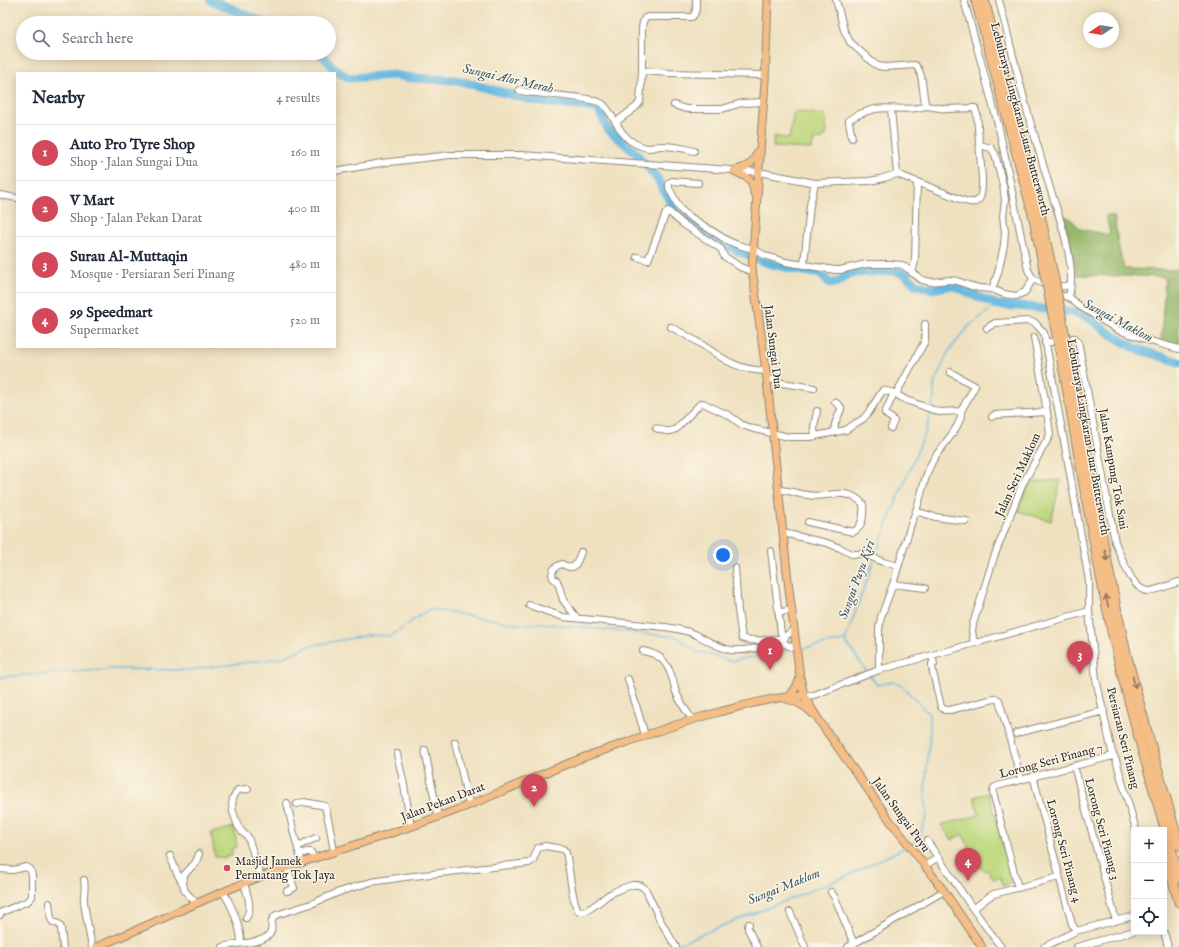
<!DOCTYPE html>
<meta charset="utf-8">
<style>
:root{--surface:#fff;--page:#f2f2f3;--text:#1f2937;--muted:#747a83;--line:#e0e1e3;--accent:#d1495b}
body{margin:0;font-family:"IM FELL English",serif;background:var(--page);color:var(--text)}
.controls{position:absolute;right:12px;bottom:12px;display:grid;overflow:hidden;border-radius:0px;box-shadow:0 2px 10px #0003}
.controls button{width:36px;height:36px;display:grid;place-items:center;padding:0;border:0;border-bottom:1px solid var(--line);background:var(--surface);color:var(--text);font:20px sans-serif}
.compass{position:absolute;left:1083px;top:12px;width:36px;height:36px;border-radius:50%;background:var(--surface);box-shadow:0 2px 10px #0003;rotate:258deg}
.you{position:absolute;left:723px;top:555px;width:14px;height:14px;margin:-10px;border:3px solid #fff;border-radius:50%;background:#1a73e8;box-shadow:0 0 0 6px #1a73e833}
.badge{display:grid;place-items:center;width:26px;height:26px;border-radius:50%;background:var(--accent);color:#fff;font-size:13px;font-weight:700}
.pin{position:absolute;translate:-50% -33px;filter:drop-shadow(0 1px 2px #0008)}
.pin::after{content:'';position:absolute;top:21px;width:14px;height:12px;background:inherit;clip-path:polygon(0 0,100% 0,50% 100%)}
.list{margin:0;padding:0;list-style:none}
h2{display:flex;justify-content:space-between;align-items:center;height:52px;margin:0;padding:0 16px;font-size:17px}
h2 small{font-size:13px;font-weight:400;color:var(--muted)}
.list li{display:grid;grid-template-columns:26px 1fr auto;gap:12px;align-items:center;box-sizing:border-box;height:56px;padding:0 16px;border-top:1px solid var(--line)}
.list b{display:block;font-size:15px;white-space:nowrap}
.list p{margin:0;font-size:13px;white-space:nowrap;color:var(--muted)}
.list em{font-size:13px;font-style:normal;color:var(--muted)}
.icon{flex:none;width:22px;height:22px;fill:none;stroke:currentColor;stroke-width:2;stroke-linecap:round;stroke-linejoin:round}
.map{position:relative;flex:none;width:1179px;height:947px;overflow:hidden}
.search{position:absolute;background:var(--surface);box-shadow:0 2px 10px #0003;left:16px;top:16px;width:320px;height:44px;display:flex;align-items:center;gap:10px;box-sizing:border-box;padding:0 14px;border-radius:22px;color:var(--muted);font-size:15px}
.panel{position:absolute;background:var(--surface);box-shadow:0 2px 10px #0003;left:16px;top:72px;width:320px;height:276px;border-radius:0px}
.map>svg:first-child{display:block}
.green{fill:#bcd77c;stroke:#748154}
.forest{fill:#95b86c;stroke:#60724c}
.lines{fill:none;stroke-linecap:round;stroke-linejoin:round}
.stream{stroke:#64b8e0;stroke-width:1.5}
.river{stroke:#64b8e0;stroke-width:9}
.minor-casing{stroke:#8d8676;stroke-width:8}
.major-casing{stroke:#8d8676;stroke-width:9}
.highway-casing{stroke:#8d8676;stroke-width:11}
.minor{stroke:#fff;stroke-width:6}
.major{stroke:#f6be87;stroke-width:7}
.highway{stroke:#f6be87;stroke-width:9}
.highway-bridge-casing{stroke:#8d8676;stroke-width:11;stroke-linecap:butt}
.highway-bridge{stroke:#f6be87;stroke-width:9}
.oneway{stroke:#907459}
.poi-dot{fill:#d1495b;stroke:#fcf5e5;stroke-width:1.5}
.labels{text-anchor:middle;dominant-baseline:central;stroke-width:3;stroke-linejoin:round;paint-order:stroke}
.street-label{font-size:12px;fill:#2b2b2b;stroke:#fcf5e5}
.poi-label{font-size:12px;fill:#2b2b2b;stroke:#fcf5e5;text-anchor:start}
.water-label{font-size:13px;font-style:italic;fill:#3f5c6a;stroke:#fcf5e5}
</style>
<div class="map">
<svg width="1179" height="947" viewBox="0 0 1179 947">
<rect width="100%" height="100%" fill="#fcf5e5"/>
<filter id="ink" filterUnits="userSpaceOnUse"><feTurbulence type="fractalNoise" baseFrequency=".025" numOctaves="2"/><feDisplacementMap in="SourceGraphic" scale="8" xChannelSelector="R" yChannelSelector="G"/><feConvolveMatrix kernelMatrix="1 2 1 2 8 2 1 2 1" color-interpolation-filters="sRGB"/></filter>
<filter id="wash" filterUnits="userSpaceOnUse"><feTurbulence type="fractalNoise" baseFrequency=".012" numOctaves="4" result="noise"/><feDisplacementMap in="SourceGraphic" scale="16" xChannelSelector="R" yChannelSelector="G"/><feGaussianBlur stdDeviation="0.9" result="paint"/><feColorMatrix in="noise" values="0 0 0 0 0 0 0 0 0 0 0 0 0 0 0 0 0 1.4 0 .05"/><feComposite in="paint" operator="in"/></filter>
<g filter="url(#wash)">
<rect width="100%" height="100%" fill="#efe1c0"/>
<path class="green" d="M794,112L825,114L827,133L823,139L814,140L812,149L773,147L774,136L789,139Z
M1061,480L1051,521L1018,511L1029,482Z
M989,793L1012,880L1008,884L1003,886L1000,877L994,879L987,870L983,871L962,834L952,840L941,825L979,815L974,797Z
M234,827L237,847L232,848V855H226V858L215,857L211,833Z"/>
<path class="forest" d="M1063,215L1071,219L1080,229L1110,235L1106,215L1114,216L1119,249L1124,269L1178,270L1179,267V346L1161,341L1165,277L1077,275Z"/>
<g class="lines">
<path class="stream" d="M932,407L934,398V384L948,352L970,325L997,305
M875,557L893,509L926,431L931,411
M804,648L844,641
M867,672L845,641L874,560
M870,675L877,685L892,682L901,685L929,714L930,729L925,792L927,815L918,840L914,842
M0,677L113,669L187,670L281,658L309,646L369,635L391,636L429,609L524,625L539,623L677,637L696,651L731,661L790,650
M677,944L845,877L906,847"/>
<path class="river" d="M211,0L265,23
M320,53L334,68L349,78L393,75L412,78L456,80L536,101L598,108L608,129L636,153L657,178L677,214L714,240L764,262L793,269L820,274L831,284L838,282L850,273L894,271L905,274L915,284L932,289L952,285L997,305L1019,306L1072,312L1089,318L1114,336L1137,349L1179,362"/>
</g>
</g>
<g filter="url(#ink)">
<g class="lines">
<g class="minor-casing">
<path id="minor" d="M964,0L999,128L1028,270L1033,279C1045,285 1056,289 1070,285
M999,0C1009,40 1019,81 1030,121C1037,143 1043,165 1050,188C1060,219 1077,266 1069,297
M642,71L670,73L765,75
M519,90L526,92C540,94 597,97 604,105C615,117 620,136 634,143C638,145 645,148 649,148C653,148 657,146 661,146C673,146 683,148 694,151
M674,105L686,109H722L742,103L763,102
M891,109L897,174
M616,122L636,107L640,102L642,71V28L643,22L645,18L649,17H692C697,13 696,7 696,0
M852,138L849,122V120C856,115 867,111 875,109C892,106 909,112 926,106
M980,145L991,148L995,154L1003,185L1005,200L1003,216L1005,232L1004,245L998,273L992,289
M335,171L381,163L450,155H521L759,172L815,183L869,181L880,179L897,174L965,201C983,207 982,192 982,179L977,115L975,108L947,109L926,106C922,95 924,72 915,65L885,67L878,66L872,62L850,42L844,30L836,0
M698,183L672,181L669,183V188L680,209L687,215L728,241L738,245L753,249L766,256L786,262L835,270H840L866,264H892L902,265L908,269L922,280L931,282L949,280L957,281L971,286L979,288L992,289L1004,294L1016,296L1025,292L1033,279
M0,195L17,198
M637,257L648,260L666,213L668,211L683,224L721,249L724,256L740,267L753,272
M804,264L810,205L815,183
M912,273L915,261L917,182
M1055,291L1063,296L1069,297L1078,305L1118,330L1157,343L1179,349
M671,327C681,332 691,338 701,344C723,359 737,370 766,371
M987,328L995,323L1028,321L1035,323L1044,333L1069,468L1089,581V611L1096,679L1112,752L1116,760L1136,830
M1045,343L1072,338H1075L1078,341L1115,542C1121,555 1132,592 1149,591C1155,591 1172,584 1179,582
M767,378L782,383L814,388
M896,394L925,341V324
M992,417L994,415L1047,412
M656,428C664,431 669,433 676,429L700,404L703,403L730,416L742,425L754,429L789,437H810L846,430L856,423L863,419L869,412L883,390L894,393L906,400L939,412L961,411
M891,428L894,421C892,417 887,417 885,413L894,393
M834,433L835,424L841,409V407L835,402
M815,436L814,427L817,411
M779,490C791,490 796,494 807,495C828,499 846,485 863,504C864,515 863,527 853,532L808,522
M916,511L935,517L966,521
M783,533L827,543L840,548L852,554H865L883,562L898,566
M735,568L738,611L742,638C752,643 773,639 784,638L781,633L771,551
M893,584L925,588
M529,605L563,617L655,626C670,627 683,629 697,635C708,641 719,648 731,650C744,652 768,646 782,643C788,644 790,648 796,648
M778,611L782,612L792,610
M577,618L563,600L559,586L557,581L553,578L552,574C553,568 556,566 562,564C576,572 576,564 581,552
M783,641L786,636L794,629
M974,643L972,631L973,624L994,557L1022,485L1050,435L1047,412L1034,337
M643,651C659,654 666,660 672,677C674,682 674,687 676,692C680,702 686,711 692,719
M932,655L934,664H932V668L941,707L945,710H950L994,699H997L999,700L1021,779
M879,670V629L881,617L893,584L912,521C922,500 923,473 937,454C944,444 963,424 961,411L975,386L950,372
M628,679L645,735
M804,696L814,695L879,670L1089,611
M1016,734L1017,733L1104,711
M455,742L469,805
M425,750L438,817
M397,754L404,785L411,827
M1074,766L1116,921
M1033,776L1065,898L1072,924L1076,931
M248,789L238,790L233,798L232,805L233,812L238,826L243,833L248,837L261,877
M287,803L294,834L302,863
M297,804L304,802L325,806L330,828L334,852
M927,841L973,909L1001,947
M298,846L316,838
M300,854L307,852H311L314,858
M170,856L177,873L183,884
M925,866L938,857
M0,869L13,870L26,867L30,869L32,875V897L28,901L2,912L0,915
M84,880C86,888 83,894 84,902C86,917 89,932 92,947
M244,883C247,894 253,908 246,918
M1018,888L993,792L994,788L997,786L1113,756
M287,891L294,888L287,868
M223,892C232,905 241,928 241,943
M831,892L835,898L854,944
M49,903L51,919L53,922L59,924L61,928L63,947
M196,903L185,891L183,884L184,875L196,862L199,854
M973,909L990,896L994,894L1059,877
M790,912L805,947
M749,924L748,926V929L757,947
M1164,932L1168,947
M223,947C236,942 259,945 269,935C275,929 267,923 276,915L311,904L339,892L371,882L405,877L529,863L533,860L538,848L545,846L563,849L566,853C570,868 571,901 579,912C588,913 601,900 608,895C615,891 622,888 629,886C636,884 641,884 646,890L660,920L676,947
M848,947L944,891
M1044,947L1076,931L1134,916
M1077,947L1134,931"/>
</g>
<g class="major-casing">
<path id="major" d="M768,0L765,81L752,268L766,371L788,581L800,677L804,696L822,725L891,822L913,850L944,891L982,947
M734,171C748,178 752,177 754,193
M734,171C749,166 752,165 758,151
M790,696L798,684L800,677
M784,698C795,701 805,705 813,714
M96,947C151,925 204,898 260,877C328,852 399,833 467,806C502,792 537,776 572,762C588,755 605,750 622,744C654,732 686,721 719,712C747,705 775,696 804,696"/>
</g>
<g class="highway-casing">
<path id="highway" d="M976,0L1034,218
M984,0L1040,215
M1073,379C1090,470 1105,562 1126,653C1142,717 1161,781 1179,845
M1066,381C1081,467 1095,554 1114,640C1132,720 1157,798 1179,877
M1164,849L1179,902"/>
</g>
<use href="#minor" class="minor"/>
<use href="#major" class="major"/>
<use href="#highway" class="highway"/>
<g class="highway-bridge-casing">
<path id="highway-bridge" d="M1040,215L1055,284L1073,379
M1034,218L1066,381"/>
</g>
<use href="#highway-bridge" class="highway-bridge"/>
</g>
<defs><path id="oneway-shaft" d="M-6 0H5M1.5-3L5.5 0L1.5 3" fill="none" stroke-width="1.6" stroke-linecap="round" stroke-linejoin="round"/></defs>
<g class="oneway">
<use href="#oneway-shaft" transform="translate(1106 555) rotate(79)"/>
<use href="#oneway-shaft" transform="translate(1107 601) rotate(-101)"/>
<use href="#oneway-shaft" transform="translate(1134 682) rotate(76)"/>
</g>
</g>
<circle class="poi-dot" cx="227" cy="868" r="4"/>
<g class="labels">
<g class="street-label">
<text transform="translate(1020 119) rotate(75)">Lebuhraya Lingkaran Luar Butterworth</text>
<text transform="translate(773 347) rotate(83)">Jalan Sungai Dua</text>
<text transform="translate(1088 437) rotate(80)">Lebuhraya Lingkaran Luar Butterworth</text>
<text transform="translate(1113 469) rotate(80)">Jalan Kampung Tok Sani</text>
<text transform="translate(1018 475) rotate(-65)">Jalan Seri Maklom</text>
<text transform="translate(1123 738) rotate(76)">Persiaran Seri Pinang</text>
<text transform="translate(1051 761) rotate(-15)">Lorong Seri Pinang 7</text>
<text transform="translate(443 802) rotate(-21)">Jalan Pekan Darat</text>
<text transform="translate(901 815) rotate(54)">Jalan Sungai Puyu</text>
<text transform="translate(1102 829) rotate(75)">Lorong Seri Pinang 3</text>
<text transform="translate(1064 851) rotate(75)">Lorong Seri Pinang 4</text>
</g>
<g class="poi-label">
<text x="235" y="861">Masjid Jamek<tspan x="235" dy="14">Permatang Tok Jaya</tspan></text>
</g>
<g class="water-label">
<text transform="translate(508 79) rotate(13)">Sungai Alor Merah</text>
<text transform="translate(1118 321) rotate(28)">Sungai Maklom</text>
<text transform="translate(857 580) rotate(-70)">Sungai Puyu Kiri</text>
<text transform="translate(784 887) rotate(-22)">Sungai Maklom</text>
</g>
</g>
</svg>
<div class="controls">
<button>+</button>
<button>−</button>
<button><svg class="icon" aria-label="locate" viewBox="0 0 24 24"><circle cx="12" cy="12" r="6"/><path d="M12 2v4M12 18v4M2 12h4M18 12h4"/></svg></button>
</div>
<svg class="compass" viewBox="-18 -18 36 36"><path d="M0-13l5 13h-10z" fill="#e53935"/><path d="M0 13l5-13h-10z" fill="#747a83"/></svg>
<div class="you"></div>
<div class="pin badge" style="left:770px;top:670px">1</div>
<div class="pin badge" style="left:534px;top:807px">2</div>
<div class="pin badge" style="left:1080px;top:674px">3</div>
<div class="pin badge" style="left:968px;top:881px">4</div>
<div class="search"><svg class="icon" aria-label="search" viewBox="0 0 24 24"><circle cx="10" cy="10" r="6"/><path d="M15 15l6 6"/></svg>Search here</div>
<section class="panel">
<h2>Nearby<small>4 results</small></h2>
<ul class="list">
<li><span class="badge">1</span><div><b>Auto Pro Tyre Shop</b><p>Shop · Jalan Sungai Dua</p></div><em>160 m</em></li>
<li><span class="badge">2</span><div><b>V Mart</b><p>Shop · Jalan Pekan Darat</p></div><em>400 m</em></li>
<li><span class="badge">3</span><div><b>Surau Al-Muttaqin</b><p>Mosque · Persiaran Seri Pinang</p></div><em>480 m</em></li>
<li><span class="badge">4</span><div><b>99 Speedmart</b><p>Supermarket</p></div><em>520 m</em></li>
</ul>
</section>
</div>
